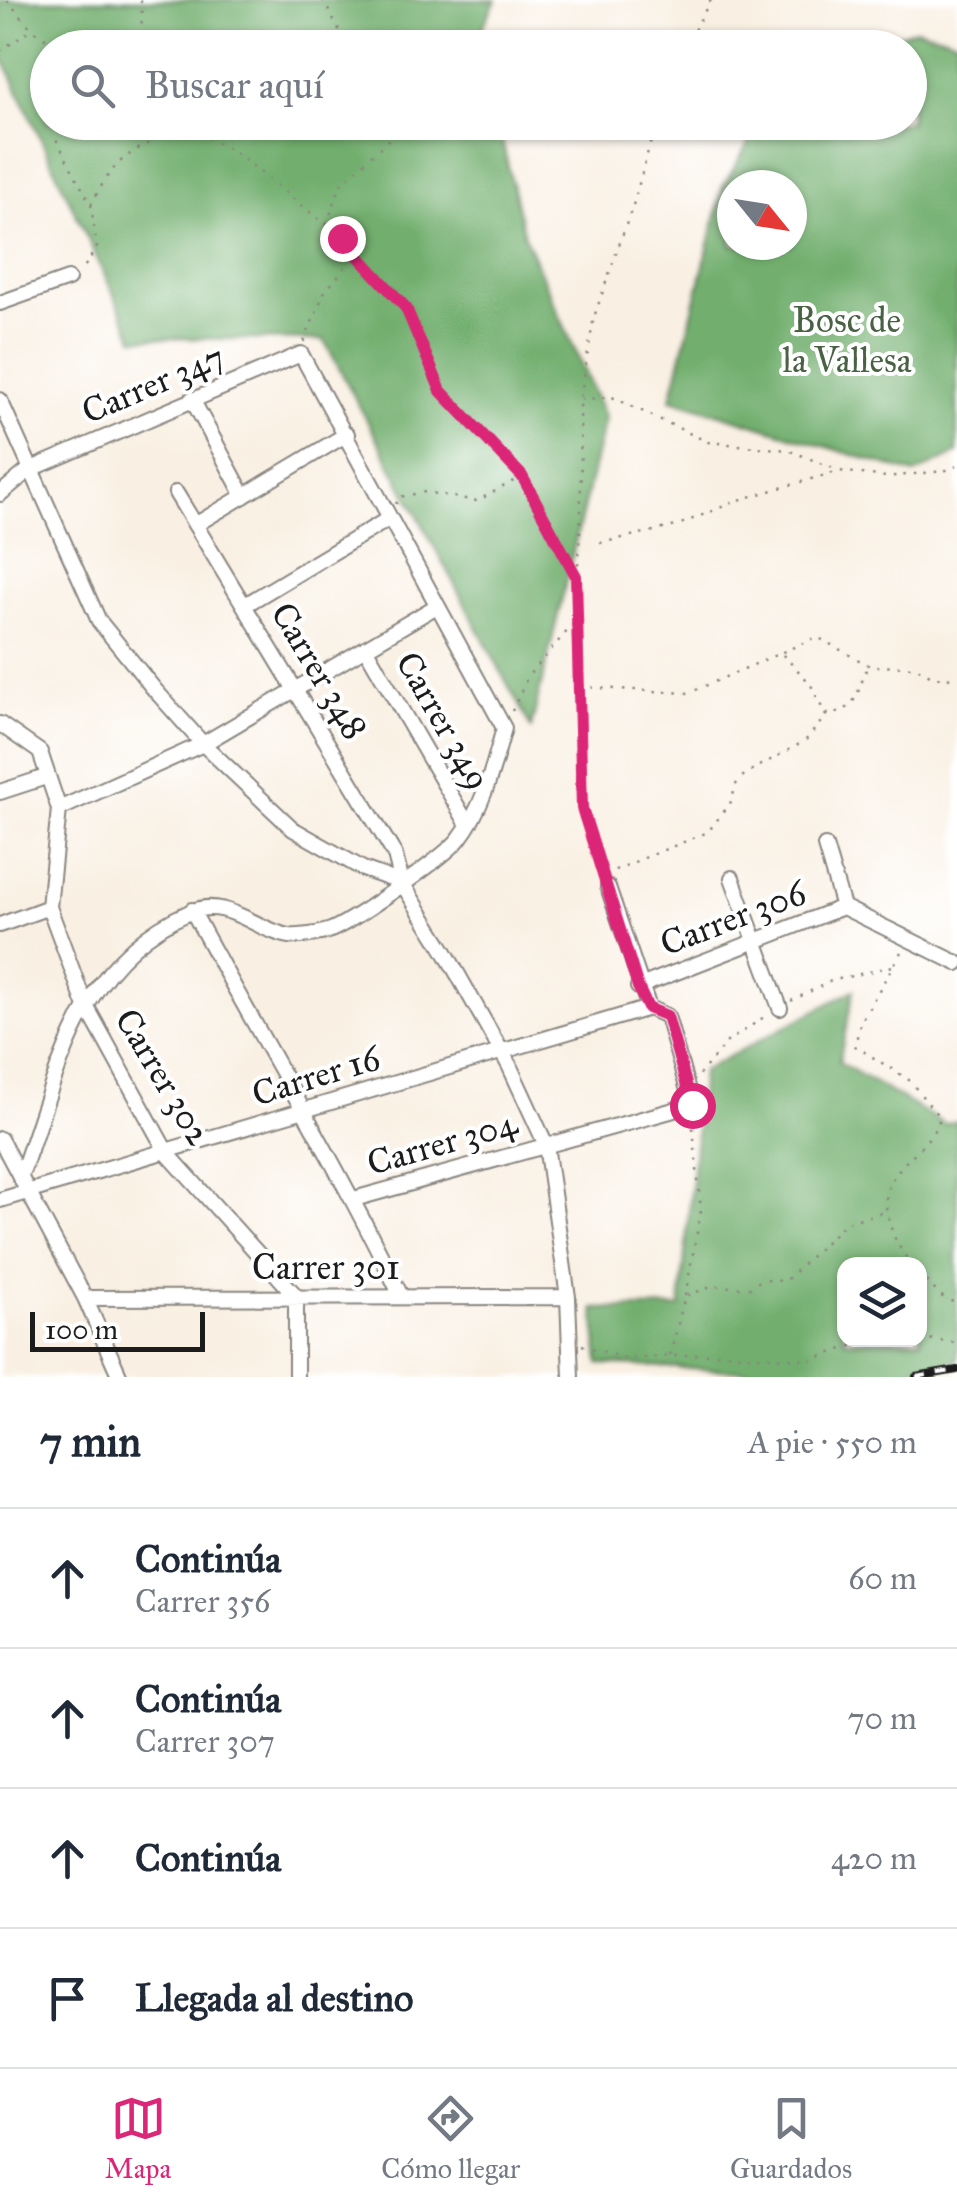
<!DOCTYPE html>
<html lang="es">
<meta charset="utf-8">
<style>
:root{--surface:#fff;--page:#f6f6f7;--text:#1f2937;--muted:#747a83;--line:#e0e1e3;--accent:#db2777}
body{margin:0;font-family:"IM FELL Great Primer",serif;background:var(--page);color:var(--text)}
.controls{position:absolute;right:30px;bottom:30px;display:grid;overflow:hidden;border-radius:20px;box-shadow:0 2px 8px #0004}
.controls button{width:90px;height:90px;display:grid;place-items:center;padding:0;border:0;border-bottom:2px solid var(--line);background:var(--surface);color:var(--text);font:50px sans-serif}
.compass{position:absolute;left:717px;top:170px;width:90px;height:90px;border-radius:50%;background:var(--surface);box-shadow:0 2px 8px #0004;rotate:120deg}
.scale{position:absolute;left:30px;bottom:25px;width:175px;box-sizing:border-box;padding-left:10px;border:5px solid #1c1c1c;border-top:0;font-size:28px;line-height:35px;white-space:nowrap;color:#1c1c1c;-webkit-text-stroke:8px #fff;paint-order:stroke}
.stop{position:absolute;width:30px;height:30px;margin:-22px;border:8px solid #db2777;border-radius:50%;background:#fff}
.stop.end{background:#db2777;border-color:#fff;box-shadow:0 2px 10px #0008}
.list{margin:0;padding:0;list-style:none}
h2{display:flex;justify-content:space-between;align-items:center;height:130px;margin:0;padding:0 40px;font-size:42px}
h2 small{font-size:32px;font-weight:400;color:var(--muted)}
.list li{display:grid;grid-template-columns:65px 1fr auto;gap:30px;align-items:center;box-sizing:border-box;height:140px;padding:0 40px;border-top:2px solid var(--line)}
.list b{display:block;font-size:38px;white-space:nowrap}
.list p{margin:0;font-size:32px;white-space:nowrap;color:var(--muted)}
.list em{font-size:32px;font-style:normal;color:var(--muted)}
.icon{flex:none;width:55px;height:55px;fill:none;stroke:currentColor;stroke-width:2;stroke-linecap:round;stroke-linejoin:round}
.map{position:relative;flex:none;width:957px;height:1377px;overflow:hidden}
.search{position:absolute;background:var(--surface);box-shadow:0 2px 8px #0004;left:30px;right:30px;top:30px;height:110px;display:flex;align-items:center;gap:25px;box-sizing:border-box;padding:0 35px;border-radius:55px;color:var(--muted);font-size:38px}
.sheet{height:690px;background:var(--surface)}
nav{display:flex;justify-content:space-around;align-items:center;box-sizing:border-box;height:140px;border-top:2px solid var(--line);background:var(--surface);font-size:28px;color:var(--muted)}
nav a{display:grid;justify-items:center;gap:5px}
nav .on{color:var(--accent)}
.map>svg:first-child{display:block}
.forest{fill:#72af6e;stroke:#476645;stroke-width:2.5;fill-rule:evenodd}
.lines{fill:none;stroke-linecap:round;stroke-linejoin:round}
.minor-casing{stroke:#8a8680;stroke-width:18}
.path{stroke:#8a8680;stroke-width:2.5;stroke-dasharray:2.5 8;stroke-linecap:butt}
.minor{stroke:#fff;stroke-width:14}
.rail-casing{stroke:#1c1c1c;stroke-width:8}
.rail{stroke:#fff;stroke-width:4;stroke-dasharray:11;stroke-linecap:butt}
.route{stroke:#db2777;stroke-width:12}
.labels{text-anchor:middle;dominant-baseline:central;stroke-width:8;stroke-linejoin:round;paint-order:stroke}
.park-label{font-size:35px;fill:#496244;stroke:#fff}
.street-label{font-size:35px;fill:#1c1c1c;stroke:#fff}
</style>
<div class="map">
<svg width="957" height="1377" viewBox="0 0 957 1377">
<rect width="100%" height="100%" fill="#fff"/>
<filter id="ink" filterUnits="userSpaceOnUse"><feTurbulence type="fractalNoise" baseFrequency=".01" numOctaves="2"/><feDisplacementMap in="SourceGraphic" scale="20" xChannelSelector="R" yChannelSelector="G"/><feConvolveMatrix kernelMatrix="1 2 1 2 8 2 1 2 1" color-interpolation-filters="sRGB"/></filter>
<filter id="wash" filterUnits="userSpaceOnUse"><feTurbulence type="fractalNoise" baseFrequency=".0048" numOctaves="4" result="noise"/><feDisplacementMap in="SourceGraphic" scale="40" xChannelSelector="R" yChannelSelector="G"/><feGaussianBlur stdDeviation="2.25" result="paint"/><feColorMatrix in="noise" values="0 0 0 0 0 0 0 0 0 0 0 0 0 0 0 0 0 1.4 0 .05"/><feComposite in="paint" operator="in"/></filter>
<g filter="url(#wash)">
<rect width="100%" height="100%" fill="#f9f0e3"/>
<path class="forest" d="M0,0H496L478,37L480,47L48,48V122L498,123L524,235L605,418L531,728L324,340L134,338L0,52Z
M916,29L957,40V453L915,474L671,399L723,187L760,123L910,122V48L862,47ZM732,185H792V245H732Z
M854,990L839,1062L945,1124L957,1121V1361L871,1377L599,1364L594,1309L680,1307L702,1071ZM920,1264V1340H844V1264Z"/>
</g>
<g filter="url(#ink)">
<g class="lines">
<g class="minor-casing">
<path id="minor" d="M0,303L68,279
M192,399L244,496
M0,400L99,621L154,689L203,744L293,829L363,869L402,883L444,950L509,1065L546,1145L568,1297L571,1377
M176,493L395,855L402,883
M0,494L29,470L301,354L504,728C493,767 484,807 459,839C446,856 348,925 328,931C319,934 300,937 290,936C256,931 227,896 190,912C77,960 58,1075 20,1178
M195,525L347,434
M245,605L390,518
M366,649L467,823
M0,724L40,752L59,809L49,907L84,1002L167,1153L296,1296V1377
M0,792L46,777
M59,809L203,744L435,607
M825,846L843,907
M732,878L780,1008
M608,887L649,1008
M192,910C261,1039 338,1165 401,1296
M0,925L49,907
M638,987L843,907L957,963
M0,1139L85,1298L120,1377
M354,1199L692,1105L667,1016L649,1008
M0,1200L649,1008
M85,1298L568,1297"/>
</g>
<path class="path" d="M7,0L32,29L60,48
M141,0L142,34L148,48
M323,0L349,48
M684,48L711,0
M0,51L32,29
M67,122L56,139L91,205L97,247L81,272
M180,122L239,155L342,238L406,308L441,391L522,476L575,574
M91,205C119,149 133,154 183,125
M327,224L341,184L391,137L388,122
M304,342L324,293L356,255
M581,399L612,397L708,442L788,450L838,470
M396,504L399,497L425,492L477,501L521,477
M600,543L676,526L739,500L839,471L886,477L944,471L957,466
M581,687L689,693L817,637L870,666L915,667L934,677L957,678
M512,711L528,676L576,621
M826,714C858,715 858,686 868,666
M605,874L708,832L734,798L733,788L745,774L805,741L826,716L810,683L781,653
M604,876L582,808L576,597L581,513L580,399L594,317L634,202L656,122
M901,952L860,1023L855,1046L909,1080L940,1118C927,1156 875,1169 888,1216C892,1235 899,1250 912,1264
M791,1001L831,981L893,966
M699,1075L727,1042L767,1015
M920,1273L939,1295L957,1304
M685,1296L701,1211L692,1117
M920,1338L957,1343
M582,1345L627,1359L719,1353L811,1360L852,1346L897,1340
M670,1355L685,1296L714,1286L750,1288L761,1280L785,1281L846,1222L885,1212"/>
<use href="#minor" class="minor"/>
<g class="rail-casing">
<path id="rail" d="M916,1377L957,1370"/>
</g>
<use href="#rail" class="rail"/>
</g>
</g>
<g class="lines" filter="url(#ink)">
<path class="route" d="M342,238L406,308L441,391L522,476L576,576L582,808L638,987L648,1008L667,1016L692,1105"/>
</g>
<g class="labels">
<g class="park-label">
<text x="847" y="320">Bosc de<tspan x="847" dy="40">la Vallesa</tspan></text>
</g>
<g class="street-label">
<text transform="translate(153 384) rotate(-23)">Carrer 347</text>
<text transform="translate(319 671) rotate(59)">Carrer 348</text>
<text transform="translate(443 721) rotate(60)">Carrer 349</text>
<text transform="translate(733 918) rotate(-21)">Carrer 306</text>
<text transform="translate(316 1076) rotate(-17)">Carrer 16</text>
<text transform="translate(163 1077) rotate(59)">Carrer 302</text>
<text transform="translate(442 1143) rotate(-16)">Carrer 304</text>
<text x="326" y="1267">Carrer 301</text>
</g>
</g>
</svg>
<div class="controls">
<button><svg class="icon" aria-label="layers" viewBox="0 0 24 24"><path d="M12 4l9 5-9 5-9-5zM3 14l9 5 9-5"/></svg></button>
</div>
<svg class="compass" viewBox="-18 -18 36 36"><path d="M0-13l5 13h-10z" fill="#e53935"/><path d="M0 13l5-13h-10z" fill="#747a83"/></svg>
<div class="scale">100 m</div>
<div class="stop" style="left:692px;top:1105px"></div>
<div class="stop end" style="left:342px;top:238px"></div>
<div class="search"><svg class="icon" aria-label="search" viewBox="0 0 24 24"><circle cx="10" cy="10" r="6"/><path d="M15 15l6 6"/></svg>Buscar aquí</div>
</div>
<section class="sheet">
<h2>7 min<small>A pie · 550 m</small></h2>
<ul class="list">
<li><svg class="icon" aria-label="ahead" viewBox="0 0 24 24"><path d="M12 20V5M6 11l6-6 6 6"/></svg><div><b>Continúa</b><p>Carrer 356</p></div><em>60 m</em></li>
<li><svg class="icon" aria-label="ahead" viewBox="0 0 24 24"><path d="M12 20V5M6 11l6-6 6 6"/></svg><div><b>Continúa</b><p>Carrer 307</p></div><em>70 m</em></li>
<li><svg class="icon" aria-label="ahead" viewBox="0 0 24 24"><path d="M12 20V5M6 11l6-6 6 6"/></svg><div><b>Continúa</b></div><em>420 m</em></li>
<li><svg class="icon" aria-label="arrive" viewBox="0 0 24 24"><path d="M6 21V4h12l-3 4 3 4H6"/></svg><div><b>Llegada al destino</b></div></li>
</ul>
</section>
<nav>
<a class="on"><svg class="icon" aria-label="map" viewBox="0 0 24 24"><path d="M3 6l6-2 6 2 6-2v14l-6 2-6-2-6 2zM9 4v14M15 6v14"/></svg>Mapa</a>
<a><svg class="icon" aria-label="directions" viewBox="0 0 24 24"><path d="M12 3l9 9-9 9-9-9zM9 14v-3h6M13 9l2 2-2 2"/></svg>Cómo llegar</a>
<a><svg class="icon" aria-label="saved" viewBox="0 0 24 24"><path d="M7 4h10v16l-5-4-5 4z"/></svg>Guardados</a>
</nav>
